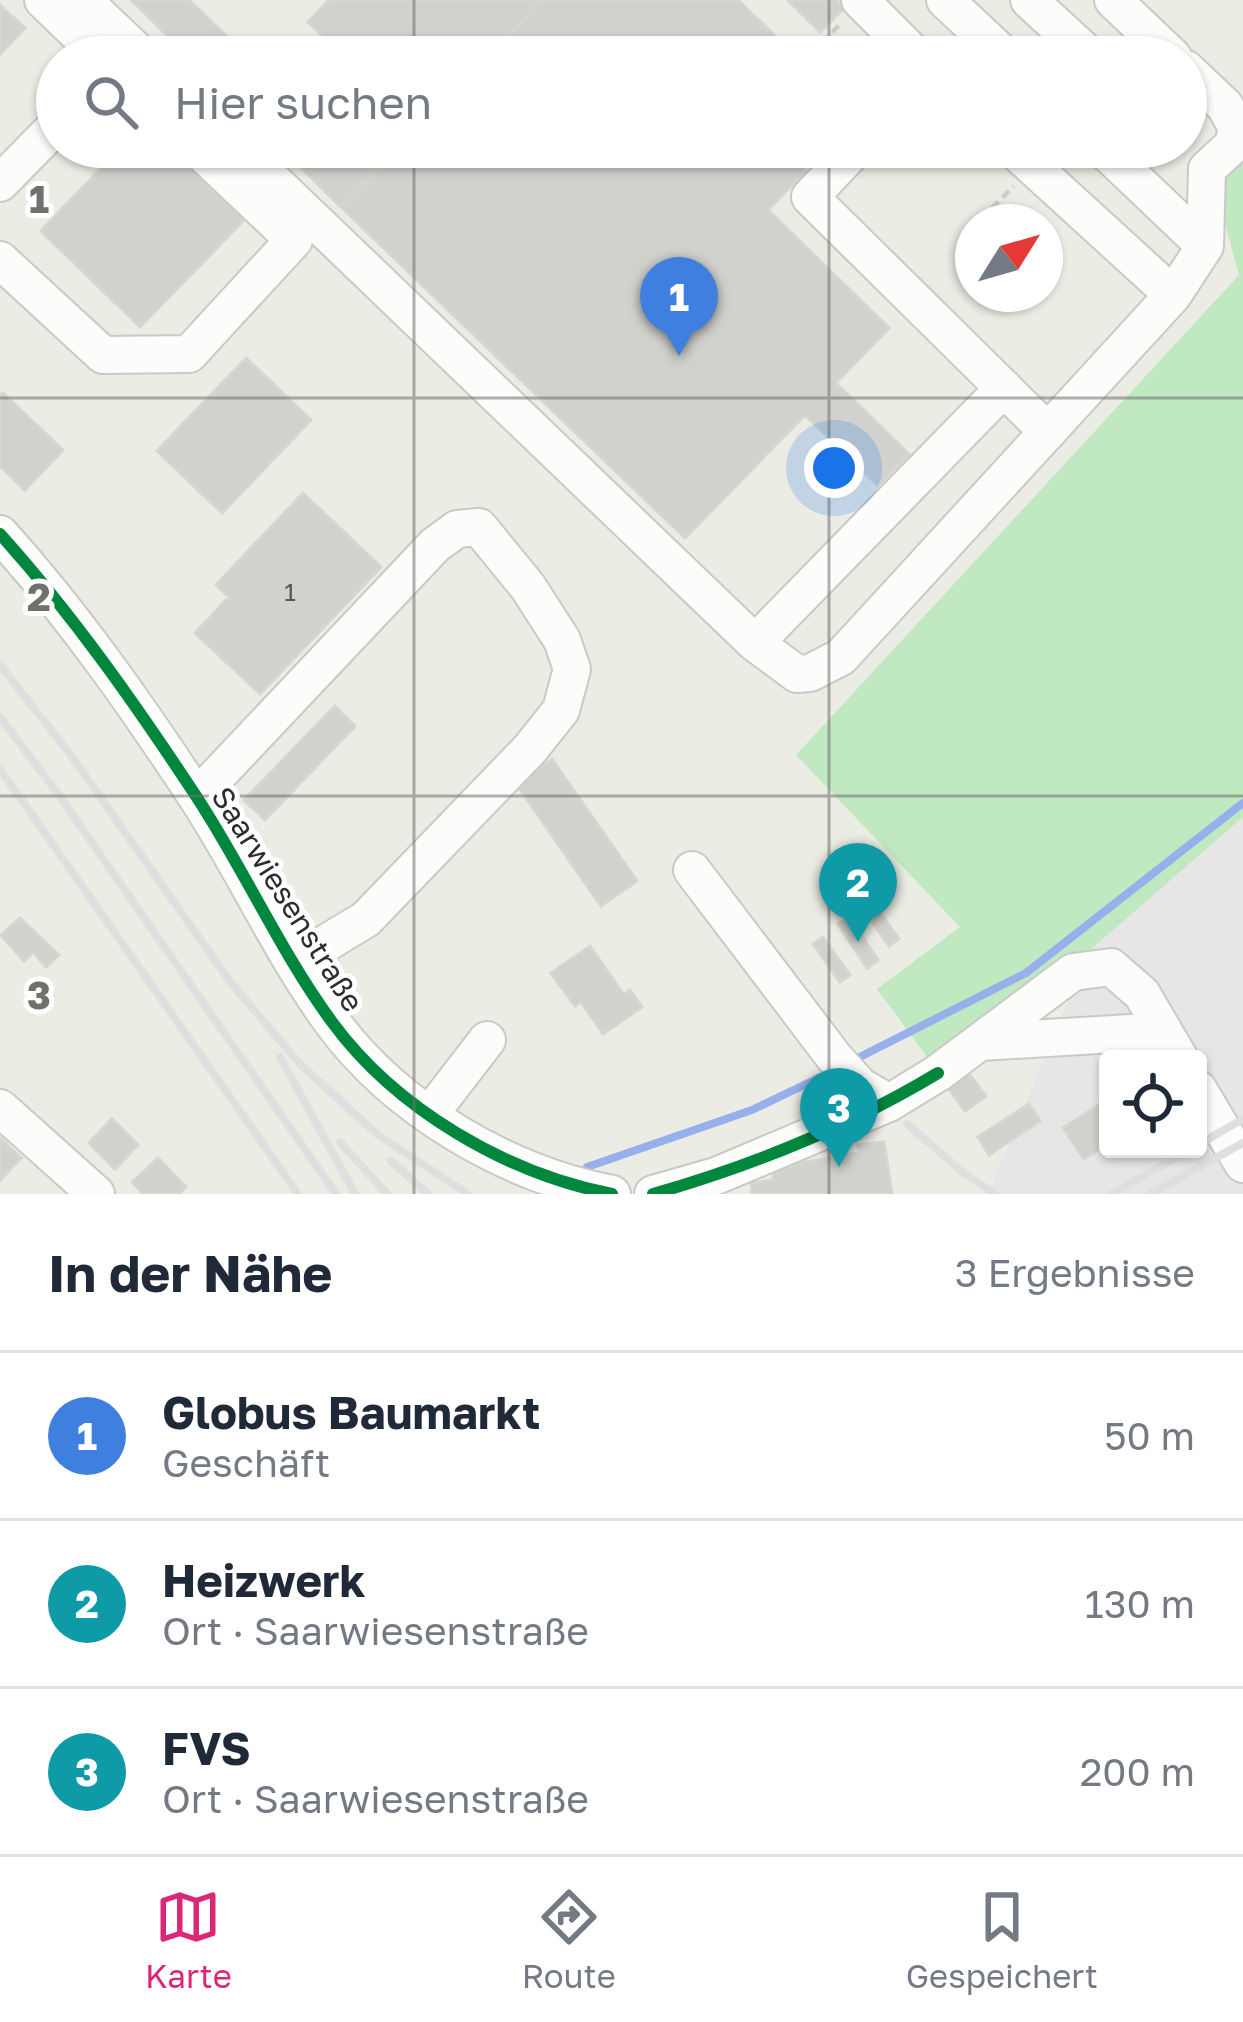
<!DOCTYPE html>
<html lang="de">
<meta charset="utf-8">
<style>
:root{--surface:#fff;--page:#f2f2f3;--text:#1f2937;--muted:#747a83;--line:#e0e1e3;--accent:#db2777}
body{margin:0;font-family:"Golos Text",sans-serif;background:var(--page);color:var(--text)}
.controls{position:absolute;right:36px;bottom:36px;display:grid;overflow:hidden;border-radius:12px;box-shadow:0 3px 9px #0004}
.controls button{width:108px;height:108px;display:grid;place-items:center;padding:0;border:0;border-bottom:3px solid var(--line);background:var(--surface);color:var(--text);font:60px sans-serif}
.compass{position:absolute;left:955px;top:204px;width:108px;height:108px;border-radius:50%;background:var(--surface);box-shadow:0 3px 9px #0004;rotate:53deg}
.you{position:absolute;left:834px;top:468px;width:42px;height:42px;margin:-30px;border:9px solid #fff;border-radius:50%;background:#1a73e8;box-shadow:0 0 0 18px #1a73e833}
.badge{display:grid;place-items:center;width:78px;height:78px;border-radius:50%;background:var(--accent);color:#fff;font-size:39px;font-weight:700}
.pin{position:absolute;translate:-50% -99px;filter:drop-shadow(0 3px 6px #0008)}
.pin::after{content:'';position:absolute;top:63px;width:42px;height:36px;background:inherit;clip-path:polygon(0 0,100% 0,50% 100%)}
.list{margin:0;padding:0;list-style:none}
h2{display:flex;justify-content:space-between;align-items:center;height:156px;margin:0;padding:0 48px;font-size:51px}
h2 small{font-size:39px;font-weight:400;color:var(--muted)}
.list li{display:grid;grid-template-columns:78px 1fr auto;gap:36px;align-items:center;box-sizing:border-box;height:168px;padding:0 48px;border-top:3px solid var(--line)}
.list b{display:block;font-size:45px;white-space:nowrap}
.list p{margin:0;font-size:39px;white-space:nowrap;color:var(--muted)}
.list em{font-size:39px;font-style:normal;color:var(--muted)}
.icon{flex:none;width:66px;height:66px;fill:none;stroke:currentColor;stroke-width:2;stroke-linecap:round;stroke-linejoin:round}
.map{position:relative;flex:none;width:1243px;height:1194px;overflow:hidden}
.search{position:absolute;background:var(--surface);box-shadow:0 3px 9px #0004;left:36px;right:36px;top:36px;height:132px;display:flex;align-items:center;gap:30px;box-sizing:border-box;padding:0 42px;border-radius:66px;color:var(--muted);font-size:45px}
.sheet{height:660px;background:var(--surface)}
nav{display:flex;justify-content:space-around;align-items:center;box-sizing:border-box;height:168px;border-top:3px solid var(--line);background:var(--surface);font-size:33px;color:var(--muted)}
nav a{display:grid;justify-items:center;gap:6px}
nav .on{color:var(--accent)}
.map>svg:first-child{display:block}
.industrial{fill:#e8e5e6;fill-rule:evenodd}
.green{fill:#c0e8c1}
.lines{fill:none;stroke-linecap:round;stroke-linejoin:round}
.stream{stroke:#97b0ec;stroke-width:8}
.building{fill:#d1d2cd;stroke:#d6d6d0;stroke-width:3}
.minor-casing{stroke:#c9c9c8;stroke-width:40}
.path{stroke:#cccccb;stroke-width:4.5;stroke-dasharray:9 6;stroke-linecap:butt}
.minor{stroke:#fcfcfb;stroke-width:36}
.rail{stroke:#e0dfe0;stroke-width:8}
.cycleway-casing{stroke:#fff;stroke-width:20}
.cycleway{stroke:#00873e;stroke-width:12}
.grid{fill:none;stroke:#70706d;stroke-width:3;stroke-opacity:0.55}
.labels{text-anchor:middle;dominant-baseline:central;stroke-width:10;stroke-linejoin:round;paint-order:stroke}
.number-label{font-size:24px;fill:#585857}
.street-label{font-size:30px;fill:#2d2d2d;stroke:#fff}
.grid-label{font-size:39px;text-anchor:middle;font-weight:bold;fill:#70706d;stroke:#fff;stroke-width:10;stroke-linejoin:round;paint-order:stroke}
</style>
<div class="map">
<svg width="1243" height="1194" viewBox="0 0 1243 1194">
<rect width="100%" height="100%" fill="#ebece4"/>
<path class="industrial" d="M1243,817V1194H988L1089,951ZM1108,1059H1198V1149H1108Z"/>
<path class="green" d="M1243,145V817L1089,951L1070,961L933,1065L877,989L960,927L796,755L1239,275L1221,209L1224,166Z"/>
<g class="lines">
<path class="stream" d="M850,1062L1026,973L1243,803
M587,1167L752,1110L831,1072"/>
</g>
<path class="building" d="M131,0H189L248,57H189Z
M329,0H542L487,57H345L308,22Z
M542,0H738L797,57H487Z
M788,0H836L844,8L820,32Z
M0,5L25,28L0,54Z
M121,147H168L244,220L140,327L41,231Z
M280,147H399L341,207Z
M399,147H805V172L768,210L889,328L836,383L909,454L878,486L805,415L685,538L341,207Z
M246,358L311,420L222,513L157,451Z
M3,393L63,450L25,490L0,466V396Z
M303,493L381,567L260,694L195,633L229,597L216,585Z
M335,706L355,726L265,820L244,800Z
M552,759L637,881L601,906L516,784Z
M871,900L899,939L889,946L861,907Z
M849,917L878,960L867,968L838,924Z
M20,918L59,955L46,967L33,952L24,961L1,935Z
M823,937L850,975L840,982L813,944Z
M590,946L624,995L630,990L642,1007L603,1034L581,1002L575,1006L551,973Z
M965,1069L986,1096L965,1111L945,1084Z
M1108,1099V1143L1084,1159L1063,1128Z
M1029,1104L1040,1121L989,1155L978,1137Z
M112,1119L138,1145L115,1169L89,1143Z
M0,1138L21,1158L0,1180Z
M884,1142L892,1194H752L751,1183L774,1180L773,1172L805,1162L859,1153L858,1145Z
M158,1158L186,1187L179,1194H143L132,1182Z"/>
<g class="lines">
<g class="minor-casing">
<path id="minor" d="M43,0L102,57
M83,0L143,57
M860,0L917,57
M945,0L1006,57
M1029,0L1091,57
M1113,0L1173,57
M238,147L755,643L797,674L810,673L841,657L1173,295L1205,246L1207,169L1233,145L1237,128L1225,106L1186,69
M857,147L810,197L1048,432
M1011,147L1173,295
M1101,147L1205,246
M0,183L57,125
M0,260L103,355L189,354L294,240L196,147
M0,534C73,615 136,705 196,796C244,869 280,951 332,1022C396,1109 507,1174 612,1194
M755,643L1004,388
M197,797L435,545L457,529L479,527L528,587L562,640L572,669L561,710L530,749L366,919L295,962
M692,870L834,1057L860,1086L889,1103
M981,1042L1164,1031
M1198,1089L1243,1164
M0,1108L96,1194
M430,1114L487,1040
M653,1194L716,1176L889,1103L938,1073L1073,972L1111,967L1142,994L1180,1059"/>
</g>
<path class="path" d="M822,43L843,21
M992,208L1014,186"/>
<use href="#minor" class="minor"/>
<path class="rail" d="M0,665L70,754L231,983L301,1065L378,1135L468,1194
M0,717L56,791L336,1194
M0,769L298,1194
M280,1057L355,1194
M907,1124L964,1173L995,1194
M340,1142L387,1194
M1198,1145L1243,1119
M391,1161L428,1194
M1111,1194L1192,1149
M1150,1194L1243,1143"/>
<g class="cycleway-casing">
<path id="cycleway" d="M0,534C73,615 136,705 196,796C244,869 280,951 332,1022C396,1109 507,1174 612,1194
M653,1194C751,1166 850,1126 938,1073"/>
</g>
<use href="#cycleway" class="cycleway"/>
</g>
<path class="grid" d="M414,0V57M829,0V57M414,147V1194M829,147V1194M0,398H1243M0,796H1243"/>
<g class="labels">
<g class="number-label">
<text x="290" y="591">1</text>
</g>
<g class="street-label">
<text transform="translate(288 899) rotate(58)">Saarwiesenstraße</text>
</g>
</g>
<g class="grid-label">
<text x="39" y="213">1</text>
<text x="39" y="611">2</text>
<text x="39" y="1009">3</text>
</g>
</svg>
<div class="controls">
<button><svg class="icon" aria-label="locate" viewBox="0 0 24 24"><circle cx="12" cy="12" r="6"/><path d="M12 2v4M12 18v4M2 12h4M18 12h4"/></svg></button>
</div>
<svg class="compass" viewBox="-18 -18 36 36"><path d="M0-13l5 13h-10z" fill="#e53935"/><path d="M0 13l5-13h-10z" fill="#747a83"/></svg>
<div class="you"></div>
<div class="pin badge" style="left:679px;top:356px;background:#3f7fe0">1</div>
<div class="pin badge" style="left:858px;top:942px;background:#0f9aa8">2</div>
<div class="pin badge" style="left:839px;top:1167px;background:#0f9aa8">3</div>
<div class="search"><svg class="icon" aria-label="search" viewBox="0 0 24 24"><circle cx="10" cy="10" r="6"/><path d="M15 15l6 6"/></svg>Hier suchen</div>
</div>
<section class="sheet">
<h2>In der Nähe<small>3 Ergebnisse</small></h2>
<ul class="list">
<li><span class="badge" style="background:#3f7fe0">1</span><div><b>Globus Baumarkt</b><p>Geschäft</p></div><em>50 m</em></li>
<li><span class="badge" style="background:#0f9aa8">2</span><div><b>Heizwerk</b><p>Ort · Saarwiesenstraße</p></div><em>130 m</em></li>
<li><span class="badge" style="background:#0f9aa8">3</span><div><b>FVS</b><p>Ort · Saarwiesenstraße</p></div><em>200 m</em></li>
</ul>
</section>
<nav>
<a class="on"><svg class="icon" aria-label="map" viewBox="0 0 24 24"><path d="M3 6l6-2 6 2 6-2v14l-6 2-6-2-6 2zM9 4v14M15 6v14"/></svg>Karte</a>
<a><svg class="icon" aria-label="directions" viewBox="0 0 24 24"><path d="M12 3l9 9-9 9-9-9zM9 14v-3h6M13 9l2 2-2 2"/></svg>Route</a>
<a><svg class="icon" aria-label="saved" viewBox="0 0 24 24"><path d="M7 4h10v16l-5-4-5 4z"/></svg>Gespeichert</a>
</nav>
